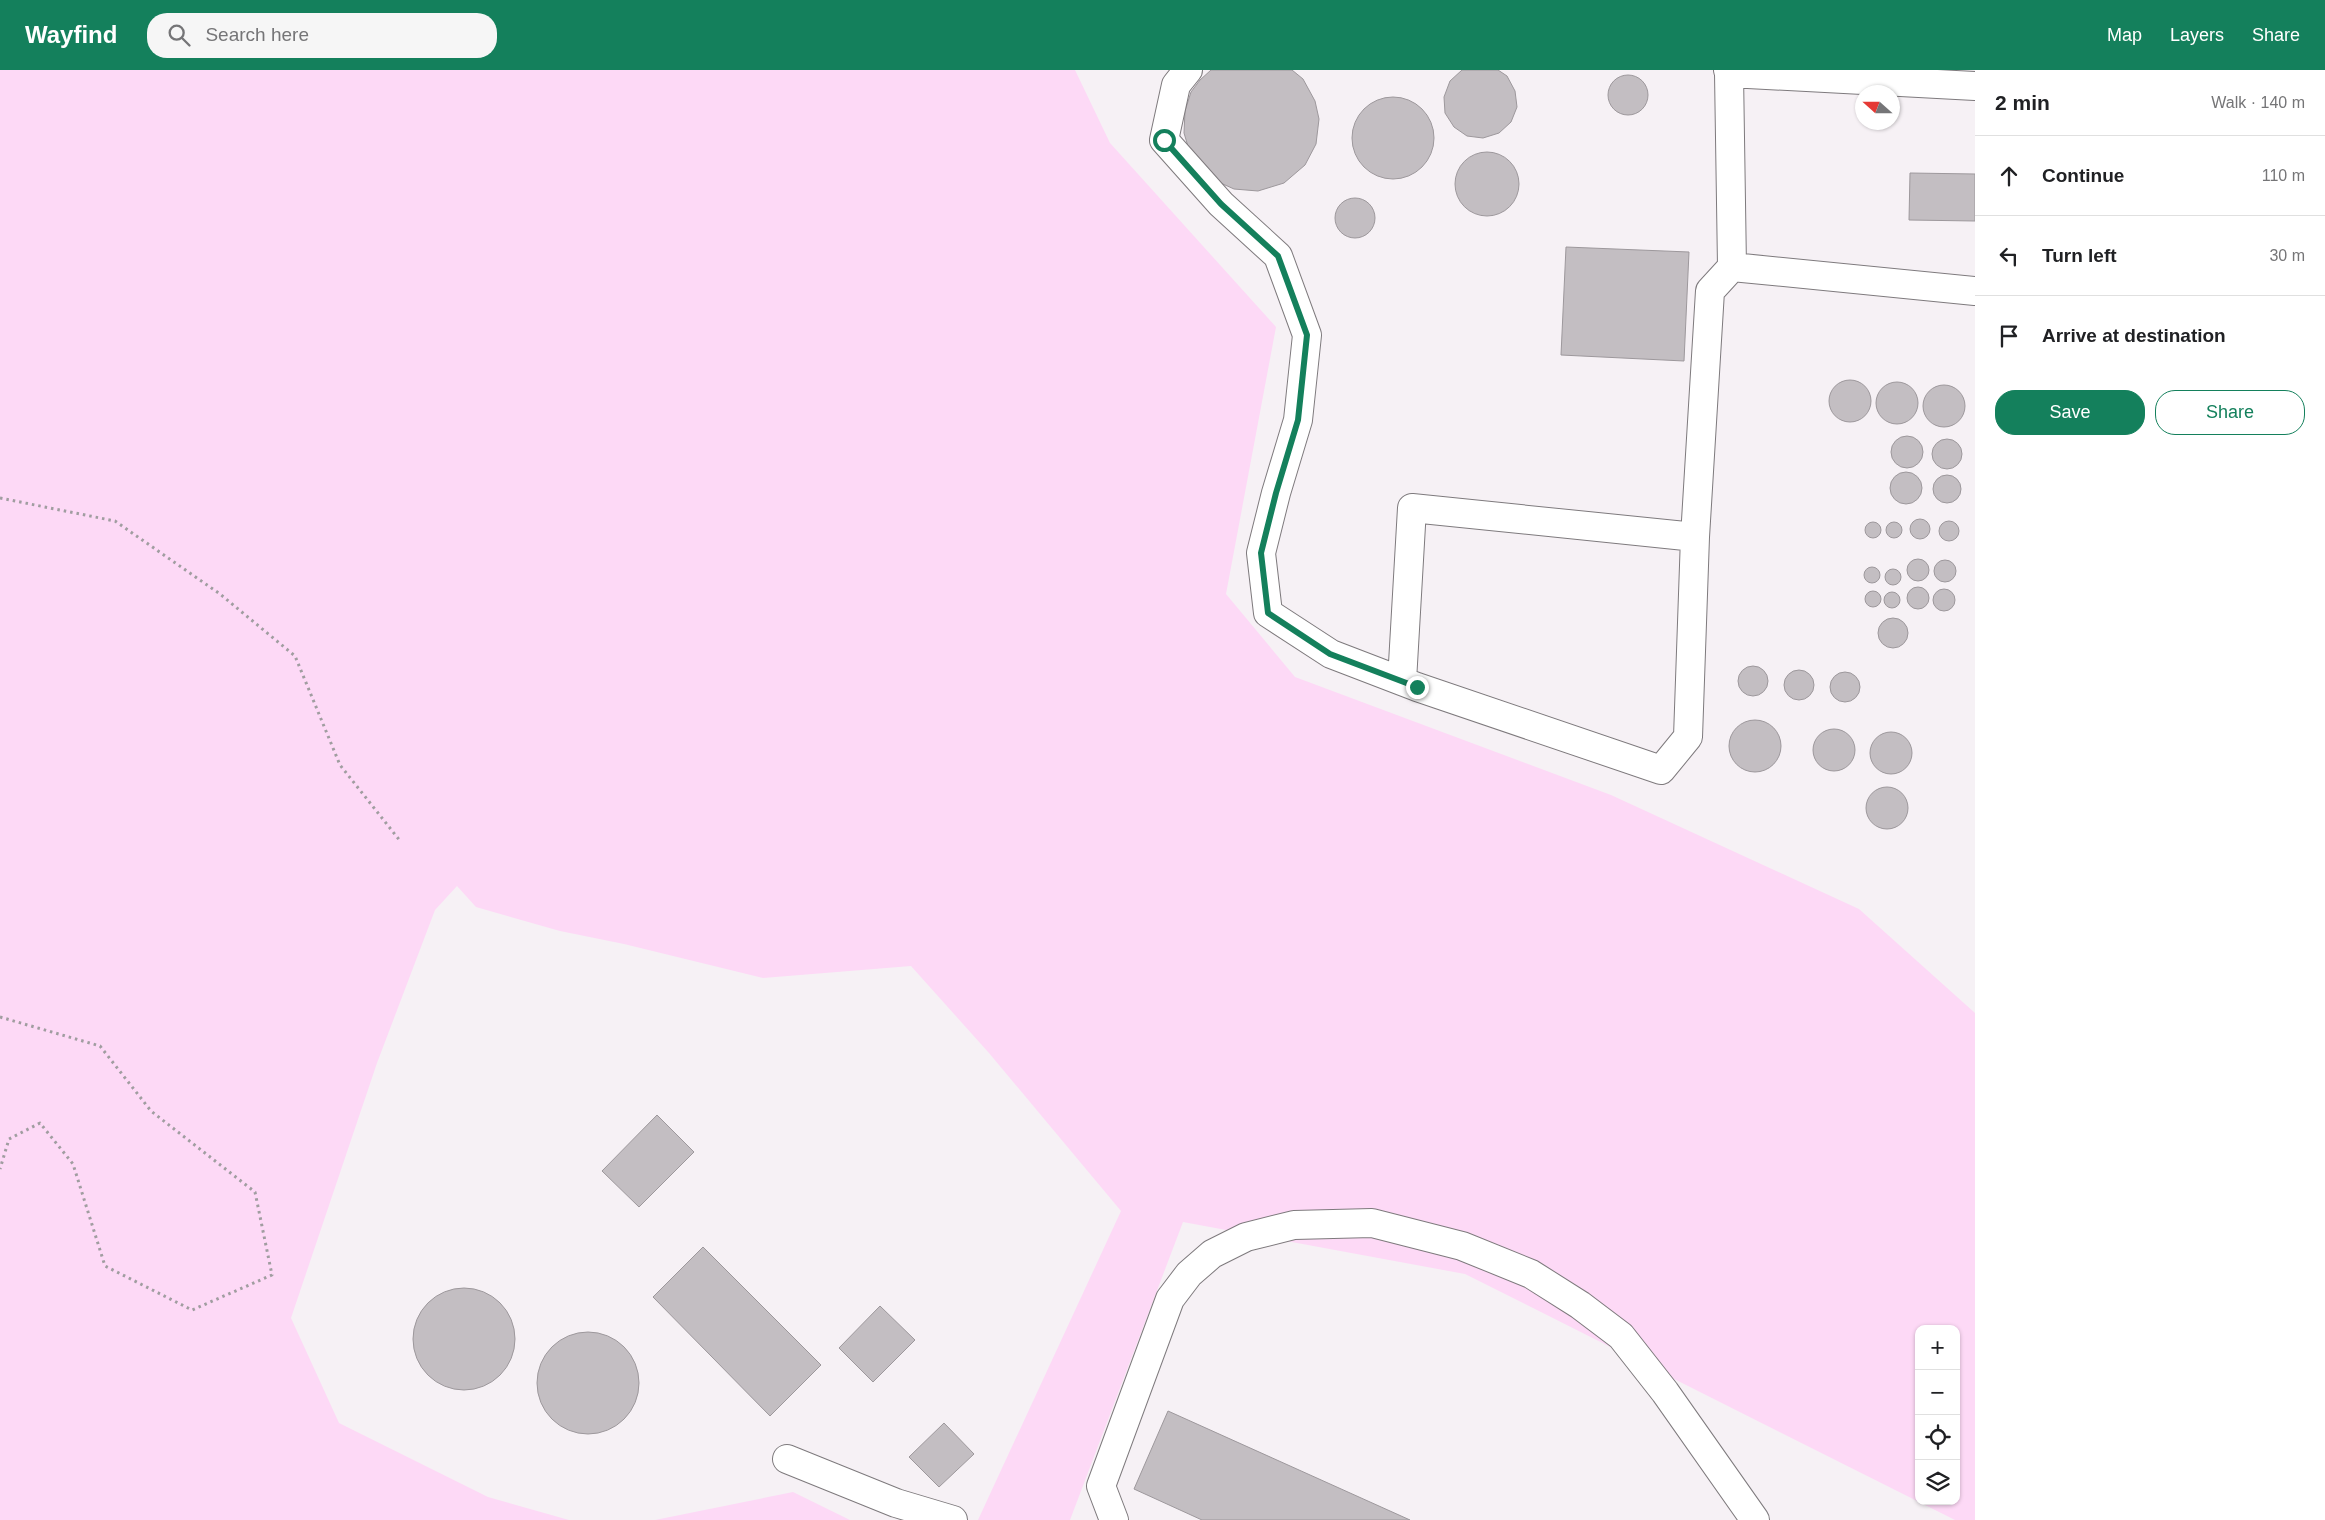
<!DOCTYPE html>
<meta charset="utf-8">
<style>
:root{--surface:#fff;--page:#f6f6f6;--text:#202124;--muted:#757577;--line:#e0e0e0;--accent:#14805c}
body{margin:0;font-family:Helvetica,sans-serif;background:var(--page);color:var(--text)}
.controls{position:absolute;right:15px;bottom:15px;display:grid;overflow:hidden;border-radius:10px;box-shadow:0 1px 4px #0004}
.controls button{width:45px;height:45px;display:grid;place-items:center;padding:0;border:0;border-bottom:1px solid var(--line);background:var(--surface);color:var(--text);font:25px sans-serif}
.compass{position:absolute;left:1855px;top:15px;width:45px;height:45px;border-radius:50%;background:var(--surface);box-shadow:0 1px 4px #0004;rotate:291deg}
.stop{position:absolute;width:15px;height:15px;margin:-11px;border:4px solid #14805c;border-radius:50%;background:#fff}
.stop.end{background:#14805c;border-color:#fff;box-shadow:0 1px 5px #0008}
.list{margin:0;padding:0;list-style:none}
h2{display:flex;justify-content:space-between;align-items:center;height:65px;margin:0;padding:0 20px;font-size:21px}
h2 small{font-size:16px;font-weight:400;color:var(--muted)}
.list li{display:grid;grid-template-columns:32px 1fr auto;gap:15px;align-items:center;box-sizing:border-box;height:80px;padding:0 20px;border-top:1px solid var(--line)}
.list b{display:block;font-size:19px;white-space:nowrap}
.list em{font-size:16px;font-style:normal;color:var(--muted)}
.actions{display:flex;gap:10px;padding:15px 20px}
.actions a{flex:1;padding:11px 0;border:1px solid var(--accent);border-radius:20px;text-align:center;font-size:18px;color:var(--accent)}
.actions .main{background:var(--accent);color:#fff}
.icon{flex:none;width:28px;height:28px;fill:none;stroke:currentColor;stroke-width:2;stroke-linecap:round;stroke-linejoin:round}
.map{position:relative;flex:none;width:1975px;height:1450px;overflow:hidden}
header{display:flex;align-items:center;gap:30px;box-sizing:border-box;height:70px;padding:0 25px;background:var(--accent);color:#fff}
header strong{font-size:24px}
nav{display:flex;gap:28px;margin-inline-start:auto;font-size:18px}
.search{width:350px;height:45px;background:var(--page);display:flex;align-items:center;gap:12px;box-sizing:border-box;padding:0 18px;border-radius:20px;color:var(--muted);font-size:19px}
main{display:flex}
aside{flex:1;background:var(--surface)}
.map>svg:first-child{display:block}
.green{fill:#fdd9f6;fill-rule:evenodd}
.building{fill:#c3bec2;stroke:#9d989c}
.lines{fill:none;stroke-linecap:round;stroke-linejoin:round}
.minor-casing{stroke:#7e7a7d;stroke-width:30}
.path{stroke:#a09da0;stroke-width:3;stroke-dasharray:2.5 4;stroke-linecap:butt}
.minor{stroke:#fff;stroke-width:28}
.route{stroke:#14805c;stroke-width:6}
</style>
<header>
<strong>Wayfind</strong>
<div class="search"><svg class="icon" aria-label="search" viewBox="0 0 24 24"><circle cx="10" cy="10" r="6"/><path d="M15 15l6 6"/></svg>Search here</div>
<nav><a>Map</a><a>Layers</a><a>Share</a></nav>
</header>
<main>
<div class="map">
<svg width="1975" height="1450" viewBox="0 0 1975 1450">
<rect width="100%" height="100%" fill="#f6f1f5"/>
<path class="green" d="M0,0H1075L1110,73L1276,257L1226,524L1295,607L1611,725L1859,839L1975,943V1450H1955L1465,1204L1183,1152L1070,1450H978L1121,1141L989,983L911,896L763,908L624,874L560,861L476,837L457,816L435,840L377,993L291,1248L339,1353L488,1427L569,1450H0ZM1919,1259H1956V1431H1919Z
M793,1422L850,1450H655Z"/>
<path class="building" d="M1211,0H1292L1303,9L1315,31L1319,49L1316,74L1305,95L1284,113L1258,121L1234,119L1214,110L1190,83L1184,63L1185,41L1191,22L1200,10Z
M1462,0H1498L1507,6L1515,21L1517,37L1511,52L1499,63L1483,68L1467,66L1454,57L1445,43L1444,27L1450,11Z
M1608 25a20 20 0 1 1 40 0a20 20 0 1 1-40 0Z
M1352 68a41 41 0 1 1 82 0a41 41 0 1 1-82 0Z
M1455 114a32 32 0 1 1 64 0a32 32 0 1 1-64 0Z
M1910,103L1975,104V151L1909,150Z
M1335 148a20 20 0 1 1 40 0a20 20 0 1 1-40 0Z
M1566,177L1689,182L1684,291L1561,285Z
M1829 331a21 21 0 1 1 42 0a21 21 0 1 1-42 0Z
M1876 333a21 21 0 1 1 42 0a21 21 0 1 1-42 0Z
M1923 336a21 21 0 1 1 42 0a21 21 0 1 1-42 0Z
M1891 382a16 16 0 1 1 32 0a16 16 0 1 1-32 0Z
M1932 384a15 15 0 1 1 30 0a15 15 0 1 1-30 0Z
M1890 418a16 16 0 1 1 32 0a16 16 0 1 1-32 0Z
M1933 419a14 14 0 1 1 28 0a14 14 0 1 1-28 0Z
M1910 459a10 10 0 1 1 20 0a10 10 0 1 1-20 0Z
M1939 461a10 10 0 1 1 20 0a10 10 0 1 1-20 0Z
M1865 460a8 8 0 1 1 16 0a8 8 0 1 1-16 0Z
M1886 460a8 8 0 1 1 16 0a8 8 0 1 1-16 0Z
M1907 500a11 11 0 1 1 22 0a11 11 0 1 1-22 0Z
M1934 501a11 11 0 1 1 22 0a11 11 0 1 1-22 0Z
M1864 505a8 8 0 1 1 16 0a8 8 0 1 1-16 0Z
M1885 507a8 8 0 1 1 16 0a8 8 0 1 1-16 0Z
M1907 528a11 11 0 1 1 22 0a11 11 0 1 1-22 0Z
M1933 530a11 11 0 1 1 22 0a11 11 0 1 1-22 0Z
M1865 529a8 8 0 1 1 16 0a8 8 0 1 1-16 0Z
M1884 530a8 8 0 1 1 16 0a8 8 0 1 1-16 0Z
M1878 563a15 15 0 1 1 30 0a15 15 0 1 1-30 0Z
M1738 611a15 15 0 1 1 30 0a15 15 0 1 1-30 0Z
M1784 615a15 15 0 1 1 30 0a15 15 0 1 1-30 0Z
M1830 617a15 15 0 1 1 30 0a15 15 0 1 1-30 0Z
M1729 676a26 26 0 1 1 52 0a26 26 0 1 1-52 0Z
M1813 680a21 21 0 1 1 42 0a21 21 0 1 1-42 0Z
M1870 683a21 21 0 1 1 42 0a21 21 0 1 1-42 0Z
M1866 738a21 21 0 1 1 42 0a21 21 0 1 1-42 0Z
M657,1045L694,1082L639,1137L602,1101Z
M703,1177L821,1295L770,1346L653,1227Z
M413 1269a51 51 0 1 1 102 0a51 51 0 1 1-102 0Z
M880,1236L915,1270L873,1312L839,1278Z
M537 1313a51 51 0 1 1 102 0a51 51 0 1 1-102 0Z
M1168,1341L1410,1450H1202L1134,1419Z
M944,1353L974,1384L939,1417L909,1387Z"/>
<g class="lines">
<g class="minor-casing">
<path id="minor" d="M1188,0L1176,15L1164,70L1221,134L1278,186L1307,265L1298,350L1276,423L1261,483L1268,543L1331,584L1417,617L1661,700L1688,667L1695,467L1710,221L1732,197
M1728,0L1729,3L1975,16
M1729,3L1732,197L1975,221
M1402,611L1412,438L1695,467
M787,1389L896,1433L953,1450
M1114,1450L1101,1416L1170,1229L1189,1204L1212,1184L1246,1167L1294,1155L1372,1153L1462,1176L1531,1204L1580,1235L1621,1266L1665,1322L1755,1450"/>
</g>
<path class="path" d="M0,428L115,451L220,524L295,586L340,695L401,772
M0,947L100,976L151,1041L255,1122L272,1205L192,1240L105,1196L73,1094L40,1053L9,1069L0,1099"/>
<use href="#minor" class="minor"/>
</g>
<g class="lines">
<path class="route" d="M1164,70L1221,134L1278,186L1307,265L1298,350L1276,423L1261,483L1268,543L1330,584L1417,617"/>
</g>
</svg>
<div class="controls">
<button>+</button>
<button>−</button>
<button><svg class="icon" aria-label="locate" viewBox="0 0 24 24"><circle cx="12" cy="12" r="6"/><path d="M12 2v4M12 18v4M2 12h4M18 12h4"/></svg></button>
<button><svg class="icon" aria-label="layers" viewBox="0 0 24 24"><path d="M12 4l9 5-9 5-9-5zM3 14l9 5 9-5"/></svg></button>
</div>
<svg class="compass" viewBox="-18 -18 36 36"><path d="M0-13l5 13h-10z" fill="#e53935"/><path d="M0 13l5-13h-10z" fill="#757577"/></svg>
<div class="stop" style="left:1164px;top:70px"></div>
<div class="stop end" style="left:1417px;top:617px"></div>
</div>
<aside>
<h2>2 min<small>Walk · 140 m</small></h2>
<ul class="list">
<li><svg class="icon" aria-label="ahead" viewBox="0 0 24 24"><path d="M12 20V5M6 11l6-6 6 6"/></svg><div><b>Continue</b></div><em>110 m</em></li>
<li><svg class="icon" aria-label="left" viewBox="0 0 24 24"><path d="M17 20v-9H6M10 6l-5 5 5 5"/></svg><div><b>Turn left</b></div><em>30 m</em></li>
<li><svg class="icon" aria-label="arrive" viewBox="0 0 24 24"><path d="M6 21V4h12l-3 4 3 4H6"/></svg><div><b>Arrive at destination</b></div></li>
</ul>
<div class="actions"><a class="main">Save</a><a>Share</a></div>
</aside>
</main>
